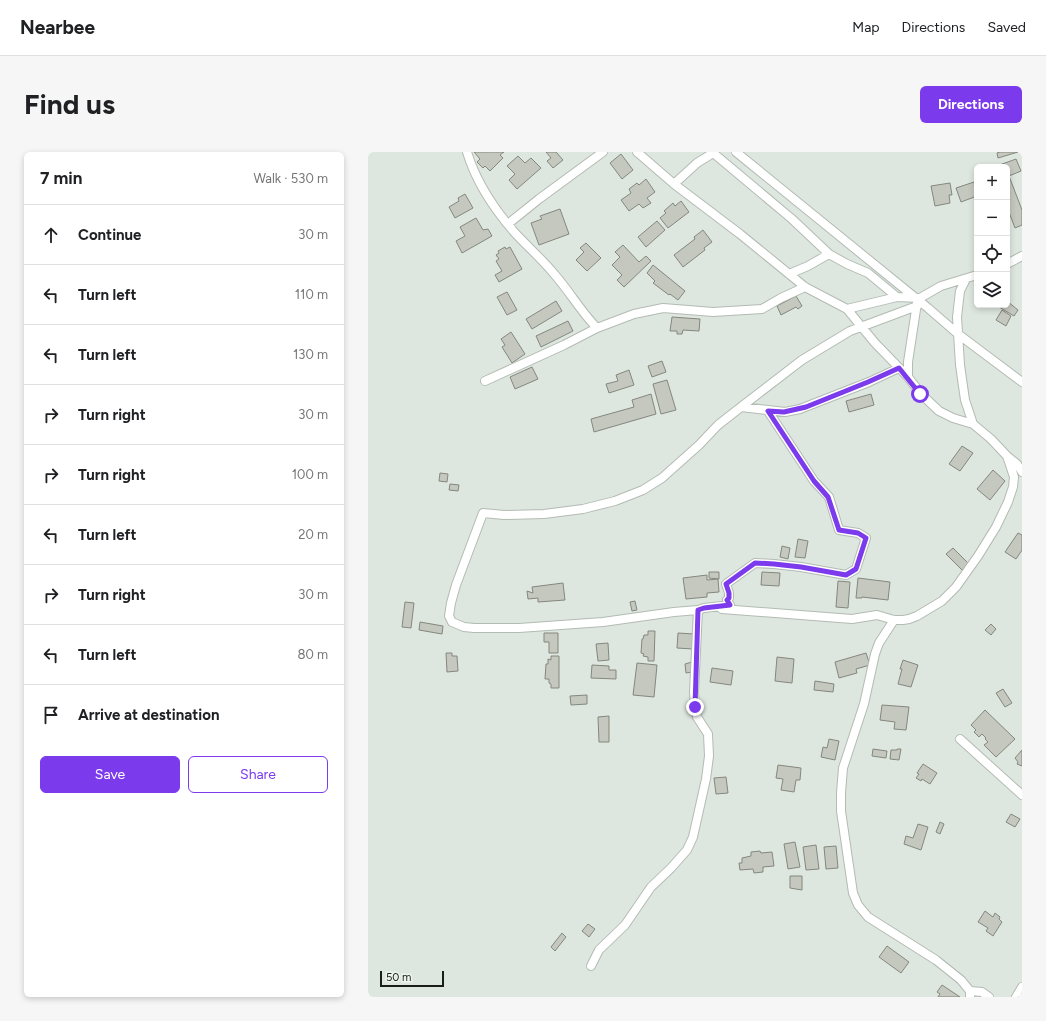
<!DOCTYPE html>
<meta charset="utf-8">
<style>
:root{--surface:#fff;--page:#f6f6f6;--text:#202124;--muted:#757577;--line:#e0e0e0;--accent:#7c3aed}
body{margin:0;font-family:Figtree,sans-serif;background:var(--page);color:var(--text)}
.controls{position:absolute;right:12px;top:12px;display:grid;overflow:hidden;border-radius:6px;box-shadow:0 2px 6px #0003}
.controls button{width:36px;height:36px;display:grid;place-items:center;padding:0;border:0;border-bottom:1px solid var(--line);background:var(--surface);color:var(--text);font:20px sans-serif}
.scale{position:absolute;left:12px;bottom:10px;width:64px;box-sizing:border-box;padding-left:4px;border:2px solid #1a1d1a;border-top:0;font-size:11px;line-height:14px;white-space:nowrap;color:#1a1d1a;-webkit-text-stroke:3px #ecf4ec;paint-order:stroke}
.stop{position:absolute;width:12px;height:12px;margin:-9px;border:3px solid #7c3aed;border-radius:50%;background:#fff}
.stop.end{background:#7c3aed;border-color:#fff;box-shadow:0 1px 4px #0008}
.list{margin:0;padding:0;list-style:none}
h2{display:flex;justify-content:space-between;align-items:center;height:52px;margin:0;padding:0 16px;font-size:17px}
h2 small{font-size:13px;font-weight:400;color:var(--muted)}
.list li{display:grid;grid-template-columns:26px 1fr auto;gap:12px;align-items:center;box-sizing:border-box;height:60px;padding:0 16px;border-top:1px solid var(--line)}
.list b{display:block;font-size:15px;white-space:nowrap}
.list em{font-size:13px;font-style:normal;color:var(--muted)}
.actions{display:flex;gap:8px;padding:12px 16px}
.actions a{flex:1;padding:9px 0;border:1px solid var(--accent);border-radius:6px;text-align:center;font-size:14px;color:var(--accent)}
.actions .main{background:var(--accent);color:#fff}
.icon{flex:none;width:22px;height:22px;fill:none;stroke:currentColor;stroke-width:2;stroke-linecap:round;stroke-linejoin:round}
.map{position:relative;flex:none;width:654px;height:845px;overflow:hidden;border-radius:6px}
header{display:flex;align-items:center;gap:24px;box-sizing:border-box;height:56px;padding:0 20px;background:var(--surface);border-bottom:1px solid var(--line)}
header strong{font-size:19px}
nav{display:flex;gap:22px;margin-inline-start:auto;font-size:14px}
.intro{display:flex;align-items:center;justify-content:space-between;box-sizing:border-box;height:96px;padding:0 24px}
h1{margin:0;font-size:28px}
.button{padding:10px 18px;border-radius:6px;background:var(--accent);color:#fff;font-size:14px;font-weight:700}
main{display:flex;gap:24px;padding:0 24px}
aside{flex:1;background:var(--surface);border-radius:6px;box-shadow:0 2px 6px #0003}
.map>svg:first-child{display:block}
.building{fill:#c5c8be;stroke:#84877d}
.lines{fill:none;stroke-linecap:round;stroke-linejoin:round}
.minor-casing{stroke:#b3bbb3;stroke-width:10}
.minor{stroke:#fff;stroke-width:8}
.route{stroke:#7c3aed;stroke-width:5}
</style>
<header>
<strong>Nearbee</strong>
<nav><a>Map</a><a>Directions</a><a>Saved</a></nav>
</header>
<div class="intro"><h1>Find us</h1><a class="button">Directions</a></div>
<main>
<aside>
<h2>7 min<small>Walk · 530 m</small></h2>
<ul class="list">
<li><svg class="icon" aria-label="ahead" viewBox="0 0 24 24"><path d="M12 20V5M6 11l6-6 6 6"/></svg><div><b>Continue</b></div><em>30 m</em></li>
<li><svg class="icon" aria-label="left" viewBox="0 0 24 24"><path d="M17 20v-9H6M10 6l-5 5 5 5"/></svg><div><b>Turn left</b></div><em>110 m</em></li>
<li><svg class="icon" aria-label="left" viewBox="0 0 24 24"><path d="M17 20v-9H6M10 6l-5 5 5 5"/></svg><div><b>Turn left</b></div><em>130 m</em></li>
<li><svg class="icon" aria-label="right" viewBox="0 0 24 24"><path d="M7 20v-9h11M14 6l5 5-5 5"/></svg><div><b>Turn right</b></div><em>30 m</em></li>
<li><svg class="icon" aria-label="right" viewBox="0 0 24 24"><path d="M7 20v-9h11M14 6l5 5-5 5"/></svg><div><b>Turn right</b></div><em>100 m</em></li>
<li><svg class="icon" aria-label="left" viewBox="0 0 24 24"><path d="M17 20v-9H6M10 6l-5 5 5 5"/></svg><div><b>Turn left</b></div><em>20 m</em></li>
<li><svg class="icon" aria-label="right" viewBox="0 0 24 24"><path d="M7 20v-9h11M14 6l5 5-5 5"/></svg><div><b>Turn right</b></div><em>30 m</em></li>
<li><svg class="icon" aria-label="left" viewBox="0 0 24 24"><path d="M17 20v-9H6M10 6l-5 5 5 5"/></svg><div><b>Turn left</b></div><em>80 m</em></li>
<li><svg class="icon" aria-label="arrive" viewBox="0 0 24 24"><path d="M6 21V4h12l-3 4 3 4H6"/></svg><div><b>Arrive at destination</b></div></li>
</ul>
<div class="actions"><a class="main">Save</a><a>Share</a></div>
</aside>
<div class="map">
<svg width="654" height="845" viewBox="0 0 654 845">
<rect width="100%" height="100%" fill="#dee7df"/>
<path class="building" d="M106,0H136L132,3L135,6L122,19L117,14L115,16L109,10L112,7Z
M178,0H188L195,8L185,16L179,9L183,6Z
M632,0H650L630,6L629,1Z
M253,2L265,18L254,27L242,11Z
M150,4L157,11L163,6L173,16L149,37L141,28L147,22L139,14Z
M648,7L653,19L641,24L654,58V73L647,76L639,55V15H626Z
M278,27L287,40L279,46L283,51L275,56L271,52L261,59L253,48L263,41L261,37L269,31L271,33Z
M609,29V44L593,50L588,36Z
M582,31L584,43H581L582,51L567,54L563,34Z
M97,42L105,56L87,66L81,55L91,49L90,46Z
M313,49L321,60L300,76L292,66L298,61L296,59L305,51L307,54Z
M192,57L201,82L171,93L163,71L174,67L172,64Z
M108,66L115,78L120,77L124,84L94,101L88,89L97,84L92,75Z
M289,69L297,78L278,95L270,85Z
M335,78L344,90L336,96L337,98L315,115L306,103L327,87L326,85Z
M218,91L233,106L219,119L208,108L216,100L212,96Z
M255,93L271,110L278,104L283,109L256,135L249,128L254,123L244,113L252,105L247,100Z
M137,95L138,97L142,95L154,117L131,130L127,123L134,119L128,109L131,107L128,103L131,101L130,99Z
M285,113L317,139L310,148L302,142L301,143L285,131L287,129L279,121Z
M139,140L149,158L139,163L129,145Z
M428,144L434,154L430,157L428,155L413,163L409,154Z
M188,149L194,159L164,177L158,167Z
M639,149L650,158L646,164L631,155L633,153H639Z
M634,158L643,164L638,174L628,168Z
M304,165L332,167L331,179L315,178L314,182H309V179H302Z
M200,169L205,179L173,195L168,184Z
M143,180L157,202L144,211L134,195L137,193L133,187Z
M294,209L298,220L284,225L280,214Z
M164,215L170,227L147,237L142,225Z
M261,218L266,233L241,241L238,232L250,229L248,223Z
M299,228L308,258L293,262L285,232Z
M283,242L288,262L226,280L223,267L266,255L264,248Z
M503,242L506,253L481,260L478,249Z
M594,294L605,301L592,319L581,312Z
M625,318L637,329L622,348L609,337Z
M72,321L80,322L79,330L71,329Z
M82,332L91,333L90,339L81,338Z
M650,381L654,383V398L648,407L637,400Z
M430,387L440,389L437,406L427,405Z
M414,394L422,396L420,407L412,405Z
M585,396L601,412L594,418L578,402Z
M341,420H351V427L341,426Z
M394,420L412,421L411,434L393,433Z
M339,423V428L350,427L351,440L339,441V445L318,447L315,426Z
M490,426L522,430L520,448L494,445V446H488Z
M470,429L482,430L480,456L468,455Z
M195,431L197,448L170,450V446L160,447L159,439L165,441L164,435Z
M267,449L269,458L264,459L262,450Z
M37,450L46,451L43,476L34,475Z
M52,470L75,474L74,482L51,478Z
M623,472L628,477L623,483L617,478Z
M280,479H287L286,509H280V505L275,504L276,502L273,501L274,487H275L276,483H280Z
M176,481H190V501H181V490H176Z
M310,481L326,482L325,497L309,496Z
M240,491L241,508L230,509L228,492Z
M78,501H84V504H89L90,519L79,520Z
M498,501L502,513L488,517L489,521L471,526L467,510Z
M183,504H191V536H183V532L181,531V527H177L178,512H180V507L183,508Z
M409,505L426,507L424,531L407,529Z
M535,508L550,513L543,535L530,532L534,517H532Z
M324,510L325,520L318,521L317,512Z
M269,511L289,513L286,545L265,543Z
M224,513L241,514V518H248V527L223,526Z
M344,516L365,519L363,533L342,530Z
M447,529L466,532L465,540L446,538Z
M635,537L644,551L637,555L628,541Z
M219,543V552L203,553L202,544Z
M514,553L541,555L538,578L526,577L527,570L512,568Z
M617,558L647,587L628,605L616,593L620,590L617,587L618,586L614,582L611,585L606,580L608,578L603,573Z
M241,564V590H231L230,565Z
M461,587L471,589L467,608L453,605L455,595L459,596Z
M505,597L519,599L518,606L504,604Z
M529,597H533L531,608L522,607L523,598H529Z
M654,598V614L649,612L650,610L647,606Z
M555,612L569,621L562,632L554,627L553,629L548,626L551,622L549,621Z
M410,613L433,616L432,628H428L426,640L413,638L415,627L408,626Z
M358,625L360,641L348,642L346,626Z
M643,662L652,667L647,675L638,670Z
M572,670L576,672L572,682L568,680Z
M550,672L560,675L553,698L536,692L538,684L545,686Z
M427,690L432,715L420,717L416,692Z
M448,693L451,717L438,718L435,695Z
M468,694L470,716L458,717L456,695Z
M392,699L393,701L404,700L406,714L395,715V720L386,721L385,717L372,718L371,711H374V706L383,704V700Z
M422,724H434V738L422,736Z
M617,759L625,765L627,761L632,765L631,767L634,770L625,784L618,779L620,776L610,770Z
M220,772L227,777L221,785L214,779Z
M194,781L198,785L187,799L183,795Z
M519,794L541,810L533,821L511,805Z
M574,833L592,845H570L572,842L569,840Z"/>
<g class="lines">
<g class="minor-casing">
<path id="minor" d="M99,0C108,30 127,58 147,81C160,95 175,108 187,123C202,140 213,160 229,176
M269,0L306,32
M344,0L424,67L461,102L479,112L500,121L529,145
M368,0L560,156L590,182L654,230
M345,1L329,11L306,32L372,82L437,135L479,157L507,191L540,225L553,242L571,259L585,266L605,272
M140,72L171,47L235,0
M639,112L654,104
M421,122L440,114L461,102
M479,157L529,145L552,146L573,134L609,123
M540,225V210L549,151
M117,229L196,193L229,176L266,162L295,156L345,160L394,157L413,146L437,135
M373,255L417,260L432,257L501,230L531,216
M400,259L446,329L461,345L471,378L490,381L498,386L488,417L478,423L433,415L406,412L387,411L358,432L361,441V446L359,448L362,453L336,456L330,458L306,460L235,470L151,476H106L96,475L84,470L81,464L83,451L88,433L115,361L136,363L176,362L215,357L247,349L275,338L294,326L331,293L350,273L373,255L434,208L482,179L549,154
M639,304L649,312L654,320
M354,457L484,467L509,463L526,468H535L541,467L549,464L574,449L588,435L610,404L628,375L640,350L645,335L646,325L639,304L623,287L605,272L597,248L592,213L589,165L592,139L598,127
M526,468L511,491L507,502L496,552L475,616L473,641V659L485,741L490,753L500,765L568,808L593,828L602,839V845
M592,587L654,643
M223,814L231,798L257,773L283,735L303,716L319,698L325,685L338,627L341,604L340,582L329,565L327,555L326,540L330,458
M602,839L614,840L621,845
M648,845L654,835"/>
</g>
<use href="#minor" class="minor"/>
</g>
<g class="lines">
<path class="route" d="M327,555L330,458L336,456L362,453L359,448L361,446V441L358,432L387,411L406,412L433,415L478,423L488,417L498,386L490,381L471,378L460,345L446,329L400,259L416,260L438,255L500,230L531,216L552,242"/>
</g>
</svg>
<div class="controls">
<button>+</button>
<button>−</button>
<button><svg class="icon" aria-label="locate" viewBox="0 0 24 24"><circle cx="12" cy="12" r="6"/><path d="M12 2v4M12 18v4M2 12h4M18 12h4"/></svg></button>
<button><svg class="icon" aria-label="layers" viewBox="0 0 24 24"><path d="M12 4l9 5-9 5-9-5zM3 14l9 5 9-5"/></svg></button>
</div>
<div class="scale">50 m</div>
<div class="stop" style="left:552px;top:242px"></div>
<div class="stop end" style="left:327px;top:555px"></div>
</div>
</main>
